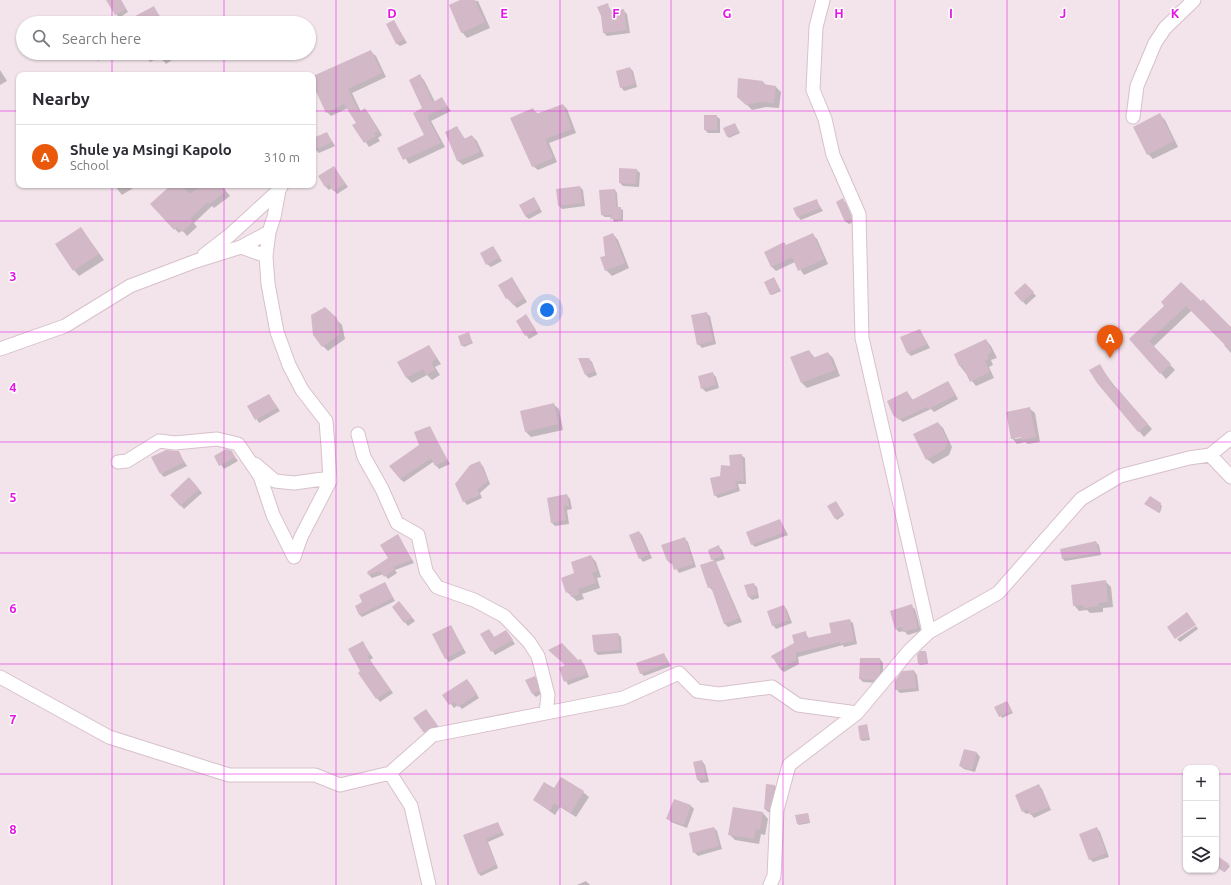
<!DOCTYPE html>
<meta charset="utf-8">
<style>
:root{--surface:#fff;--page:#f7f7f7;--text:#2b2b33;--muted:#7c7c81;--line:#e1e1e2;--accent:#ea580c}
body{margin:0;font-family:Ubuntu,sans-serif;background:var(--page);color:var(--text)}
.controls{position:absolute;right:12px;bottom:12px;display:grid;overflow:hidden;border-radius:8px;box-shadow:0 1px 3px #0004}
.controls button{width:36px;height:36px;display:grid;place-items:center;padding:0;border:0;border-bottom:1px solid var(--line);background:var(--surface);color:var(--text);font:20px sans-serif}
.you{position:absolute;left:547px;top:310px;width:14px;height:14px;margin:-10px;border:3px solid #fff;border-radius:50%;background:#1a73e8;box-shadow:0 0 0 6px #1a73e833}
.badge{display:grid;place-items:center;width:26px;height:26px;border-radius:50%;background:var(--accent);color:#fff;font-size:13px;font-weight:700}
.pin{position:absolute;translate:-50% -33px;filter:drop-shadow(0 1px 2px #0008)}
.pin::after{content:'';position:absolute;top:21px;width:14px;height:12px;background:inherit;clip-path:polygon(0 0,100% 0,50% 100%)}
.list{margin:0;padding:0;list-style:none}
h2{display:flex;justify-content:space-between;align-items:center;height:52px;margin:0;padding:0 16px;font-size:17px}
h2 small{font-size:13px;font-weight:400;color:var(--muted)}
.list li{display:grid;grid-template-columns:26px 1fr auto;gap:12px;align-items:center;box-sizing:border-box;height:64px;padding:0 16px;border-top:1px solid var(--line)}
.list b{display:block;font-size:15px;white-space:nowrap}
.list p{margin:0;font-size:13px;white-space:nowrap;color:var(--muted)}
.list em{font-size:13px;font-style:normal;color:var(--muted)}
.icon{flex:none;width:22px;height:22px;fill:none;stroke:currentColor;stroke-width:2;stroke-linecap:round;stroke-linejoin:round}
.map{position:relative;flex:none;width:1231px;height:885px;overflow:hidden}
.search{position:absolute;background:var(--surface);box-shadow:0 1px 3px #0004;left:16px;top:16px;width:300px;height:44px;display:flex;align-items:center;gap:10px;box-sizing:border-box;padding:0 14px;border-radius:22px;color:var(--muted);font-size:15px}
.panel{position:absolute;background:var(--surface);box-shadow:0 1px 3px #0004;left:16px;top:72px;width:300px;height:116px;border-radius:8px}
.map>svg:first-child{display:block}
.shadow{fill:#0003;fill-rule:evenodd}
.building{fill:#d3b9c8}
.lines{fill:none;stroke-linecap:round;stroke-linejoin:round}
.minor-casing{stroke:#d8c0cc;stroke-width:15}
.minor{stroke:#fff;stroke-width:13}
.grid{fill:none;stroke:#e615e7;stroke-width:1;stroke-opacity:0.55}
.grid-label{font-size:13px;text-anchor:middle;font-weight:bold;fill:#e615e7;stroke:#fff;stroke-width:3;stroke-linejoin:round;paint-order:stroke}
</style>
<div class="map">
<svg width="1231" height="885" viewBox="0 0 1231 885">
<rect width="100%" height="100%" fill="#f2e4ea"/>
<path class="shadow" d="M107,0H121L128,12L119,18Z
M462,0L478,1L490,28L467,38L462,32Z
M607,4L612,12L624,11L627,14L630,33L607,36L604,33Z
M153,7L165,23H137Z
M394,21L407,43L400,46L396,43Z
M371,52L376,56L386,77L352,93L361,112L365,109L369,114L382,135L378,138L380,141L369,147L354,125L357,123L348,108L331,116L327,112L313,83V77Z
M92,53H104L106,56L98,61Z
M143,53H172L175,58L166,64L160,57L150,62Z
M630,68L633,71L637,87L624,91L621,87Z
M0,70L7,81L0,85Z
M420,76L424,80L435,102L442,99L451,111L431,121L445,147L409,164L399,148L425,135Z
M763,82L766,85L776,87L781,92L779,108L766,107L752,110L744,102Z
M563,105L567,109L576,133L549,143L557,162L538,170L533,166V109L538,114Z
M1160,115L1165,120L1178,147L1153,159L1148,154Z
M716,116L720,119V133H708L705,130Z
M735,124L740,133L729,138L724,129Z
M457,127L465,139L472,136L477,141L484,156L463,165L458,161L446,133Z
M327,133L335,146L319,153L316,150L313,139Z
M334,167L348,187L337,194L332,188L329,190L326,187Z
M637,170L640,173L639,187L623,186L620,183Z
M114,185H138L122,195Z
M172,185H221L230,196L214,208L212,206L194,223L197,227L187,236L182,230L179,233L175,229Z
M580,187L583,190L585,206L562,209L559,206Z
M615,190L617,193L618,208L623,210V221L614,222L612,217H605L602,215Z
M534,198L542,212L529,219L525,216Z
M816,200L823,211L801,220L798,217Z
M843,200L846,203L854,222L849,224L845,221Z
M81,228L104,260L79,276L74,270Z
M613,234L618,240L629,268L612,276L606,270V257Z
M812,234L817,239L828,264L804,275L795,262L776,271L771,266L786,246Z
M493,247L502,261L491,267L487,264Z
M512,278L527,302L517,308L507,298Z
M774,278L781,291L772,295L771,294Z
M1029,288L1036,296L1026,305L1015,293Z
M1201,302L1231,328V353L1224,345L1226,344L1192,310L1153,347L1175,370L1166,379L1131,339L1165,306Z
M325,308L342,325L345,339L328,351L323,346Z
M706,313L710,316L716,344L702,348L698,344Z
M526,316L538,334L529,339L517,321Z
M920,330L930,348L911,356L908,353Z
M468,333L473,343L464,347L462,345Z
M986,340L991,346L997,358L991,360L993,365L989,367L994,378L976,386L960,366Z
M429,346L441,364L435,367L440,375L432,380L427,375L412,383L407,378L398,363Z
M809,351L815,358L828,353L833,358L840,376L807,388L802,383L792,358Z
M589,359L592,362L597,375L589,378L585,374Z
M1099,365L1116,388L1152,429L1144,437L1098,383Z
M712,373L716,377L719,388L706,392L702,388Z
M948,382L958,399L934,412L931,409L903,422L898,418L907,392L913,400Z
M269,395L280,411L259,423L249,406Z
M553,404L559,409L563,430L531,437L526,432Z
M1029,408L1035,413L1040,442L1028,444L1025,442L1017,444L1012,438ZM1015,437H1026L1015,439Z
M938,423L943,428L952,447L949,455L933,464L927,459Z
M429,427L450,464L439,469L433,462L404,482L400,479Z
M178,452L187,466L164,477L161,474Z
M231,452L238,461L224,469L216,457Z
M741,455L745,458L746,484H738L740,491L718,498L715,495L721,476Z
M479,463L483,466L490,484L480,493L482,498L467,505L464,501Z
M193,482L202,493L184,509L171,495Z
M567,495L570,499L572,509L567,510L569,524L555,526L552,523Z
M837,503L844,515L837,520L836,518Z
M1160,504L1162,506L1160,513L1147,505Z
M780,520L788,535L755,547L752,544Z
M639,532L642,535L652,558L643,562L640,558Z
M398,536L414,563L395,570L397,573L388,579L384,574L372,578L369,575L389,558Z
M684,538L688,542L696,567L679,573L673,563L671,564L668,561Z
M1096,542L1099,545L1101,555L1065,561L1062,558Z
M719,547L722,550L725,559L716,562L742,622L728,627L724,623L713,591L709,587L714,561L712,559Z
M591,556L596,562L601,577L597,578L600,588L582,594L584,599L577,601L567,592L576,573Z
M1105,581L1111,587L1113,607L1103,608V612L1090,613L1087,610L1079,611L1074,605Z
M385,583L395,601L362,617L359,614L364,603Z
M753,584L757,587L759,598L752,600L748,596Z
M399,602L415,621L408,626L393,607Z
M784,606L787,610L792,623L776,629L773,625Z
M911,606L915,609L921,631L908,635L904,631L899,632L896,629L891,611Z
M849,620L853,623L857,644L844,647L843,645L798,657L799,664L784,672L780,669L795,644L805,632L809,639L833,634Z
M451,626L466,653L449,662L446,658Z
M1196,626L1198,629L1180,642L1177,639Z
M489,630L495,638L506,631L515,644L495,655L482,634Z
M618,634L621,637L622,653L598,655L595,652Z
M363,643L373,658L370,660L393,693L380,702L359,673L361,671Z
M926,652L928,664L920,665L919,664Z
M664,654L671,666L644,676L641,673Z
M880,659L883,663V677L878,683L863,682L860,679Z
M581,661L584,664L589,677L568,685L560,668Z
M914,671L917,675L919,691L900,693L896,689Z
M535,677L538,680L541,694L536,697L533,694Z
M470,683L479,698L462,709L458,705L454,708L444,695Z
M1008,703L1013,713L1002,718L996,707Z
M429,714L440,729L428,735L424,732Z
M867,725L870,740L862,741L861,739Z
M977,753L980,757L975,772L964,769L960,766Z
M702,761L705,765L709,782L701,783L698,780L694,763Z
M767,785L775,786L778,789L772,813L768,812L765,809Z
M1039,786L1042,789L1051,810L1034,818L1030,813L1026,814L1023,811Z
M554,790L583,792L589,797L576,817L560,807L555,815L534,800Z
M674,800L691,806L694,809L687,828L671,822L668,818Z
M734,809L763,813L768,819L765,835L761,834L759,844L735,840L729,834Z
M808,814L810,823L799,825L798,824Z
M498,823L504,835L488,842L498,868L481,876L479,874L464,835Z
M714,828L717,831L722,849L698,856L694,852Z
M1097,828L1100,832L1109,857L1093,862L1090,859Z
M1216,863L1228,865L1230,866L1225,872L1216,866Z
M586,881L590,885H577Z"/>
<path class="building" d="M106,0H121L126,9L115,15Z
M460,0H475L485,22L461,33L449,5Z
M608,3L610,11L624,9L627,30L603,33L601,16L597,7Z
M154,6L163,23H122Z
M394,20L404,39L396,44L386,24Z
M371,50L382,73L348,89L359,112L365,108L378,131L374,133L376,136L364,143L352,125L356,123L344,104L326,113L313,85V76Z
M630,67L635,84L620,88L616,71Z
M420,74L433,102L442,97L447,106L427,116L441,143L403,160L397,148L424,135L413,113L422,108L409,80Z
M738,78L763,81V84L776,86L774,103L760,102L746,105L737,97Z
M563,104L572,129L545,139L553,158L532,167L510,118L533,108L536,114Z
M1160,113L1174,141L1147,155L1133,127Z
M704,115H717V130H704Z
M735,123L739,132L727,137L723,128Z
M457,126L464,139L472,135L480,152L457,161L445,132Z
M327,132L332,142L313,151V138Z
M334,166L345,184L333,191L329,185L325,187L318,176Z
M619,168L637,169L636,184L619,183Z
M171,185H182L190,194L202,185H221L226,191L209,204L208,202L190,218L193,222L182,232L177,227L174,230L150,204Z
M580,186L582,203L558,206L556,189Z
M615,189L616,207H621V219H610L611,215H601L599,190Z
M534,197L540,208L525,216L519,205Z
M843,198L851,216V219L845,222L836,202Z
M817,199L820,208L797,217L793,208Z
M81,227L99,254L73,271L55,244Z
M613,233L625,263L605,271L600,257L605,256L603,237Z
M813,233L824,259L798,271L792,257L771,267L764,252L784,242L786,245Z
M493,246L500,257L486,265L480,253Z
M512,277L524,298L513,305L508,298L506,299L498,285Z
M774,277L780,290L770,295L764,282Z
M1181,282L1201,301L1203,299L1231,327V351L1186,306L1149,341L1171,364L1160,374L1129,339L1164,306L1161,302Z
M1025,283L1034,292L1022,302L1014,293Z
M325,307L337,318L340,334L322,347L313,335L311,315Z
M707,312L713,341L697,345L691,315Z
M526,314L536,330L525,336L516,321Z
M920,329L927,344L907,353L900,337Z
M469,332L472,342L461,346L458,336Z
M986,339L992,352L987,355L989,359L985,361L990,372L970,382L962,365L959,366L954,354Z
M429,345L437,358L431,362L435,370L426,375L423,369L406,378L397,362Z
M809,350L813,358L828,352L835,370L801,383L790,357Z
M578,358H589L595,371L585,375Z
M1100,364L1114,388L1116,387L1148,424L1138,432L1097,383L1089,370Z
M713,372L716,385L701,389L698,376Z
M948,381L956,395L929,409L927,407L899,420L893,415L887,401L907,391L912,400Z
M269,394L277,408L255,420L247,406Z
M554,403L558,424L525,432L520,411Z
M1030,407L1036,437L1022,440L1021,437L1011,439L1006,412Z
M938,422L948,441L944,450L926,460L913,434Z
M430,426L447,460L435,466L431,458L400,479L389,466L419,445L414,432Z
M226,449L232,451L235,457L219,466L214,456Z
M166,450L179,451L184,462L160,474L151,457Z
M742,454L744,481H735L737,488L714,496L710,478L720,476L721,465L730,466L729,455Z
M480,461L488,481L477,490L480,495L463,502L455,484L470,465Z
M189,477L199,489L180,506L170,495Z
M567,494L569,506H564L566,520L551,523L547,498Z
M1150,496L1161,503L1159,513L1144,504Z
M836,501L844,514L835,519L827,506Z
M780,519L785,532L751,545L746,532Z
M639,531L649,555L639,559L629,535Z
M398,534L412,560L393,567L395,569L384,577L380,571L368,575L367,572L388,558L380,545Z
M685,537L693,564L674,570L671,560L667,561L661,545Z
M1096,541L1099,553L1062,559L1060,549Z
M719,545L722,556L711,560L708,550Z
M591,555L597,571L592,573L596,583L578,589L579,594L571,597L569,591L566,593L561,578L574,573L571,562Z
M715,560L739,618L724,624L711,587L708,588L700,565Z
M1106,580L1108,602L1098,603L1099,606L1084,608L1083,605L1073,606L1071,585Z
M385,582L393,598L359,615L355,606L362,602L359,595Z
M754,583L757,594L748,597L744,585Z
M399,601L412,617L404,623L392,607Z
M912,604L918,628L903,632L902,627L895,629L890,611Z
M784,605L789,620L772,626L767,611Z
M1187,612L1196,625L1175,639L1167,627Z
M850,619L854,641L840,644V642L796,653V660L780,669L773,658L772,659L771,656L794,643L792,635L806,631L807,638L831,633L829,623Z
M451,625L463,649L445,659L432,634Z
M489,629L494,637L506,630L513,640L491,652L480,634Z
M618,633L620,650L594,652L592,635Z
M363,641L370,655L367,656L390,690L376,699L358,673L360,671L348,649Z
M562,643L578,660L581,659L587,674L564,682L559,668L565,665L548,650Z
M920,651H926L928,663L918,664L917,655Z
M664,653L668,663L640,674L636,663Z
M860,658H880V674L874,680L859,679Z
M914,670L916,688L895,690V681L902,671Z
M535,676L539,691L532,694L525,680Z
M467,679L477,694L458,707L454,702L449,705L442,695Z
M1007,701L1012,711L999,717L994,707Z
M426,709L438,726L431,727L424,733L413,718Z
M867,724L869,738L860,740L858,726Z
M964,749L977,752L972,770L959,766Z
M702,760L706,779L697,780L693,762Z
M561,777L584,791L571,813L554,803L550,811L533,800L544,782L554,788Z
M766,784L775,785L769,810L764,809Z
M1039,784L1049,807L1030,815L1028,809L1022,812L1015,795Z
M674,799L691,805L684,825L666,819Z
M733,807L763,812L760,830L756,829L754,839L728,835Z
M808,813L810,822L797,824L795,815Z
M498,822L502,832L486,839L496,865L478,874L463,835Z
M714,827L719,846L693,853L689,833Z
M1097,827L1106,853L1089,860L1079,834Z
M1216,855L1229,864L1224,872L1216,867Z"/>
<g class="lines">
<g class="minor-casing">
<path id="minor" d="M823,0L816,27L813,90L825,119L833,155L859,214L862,338L929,632
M1133,117L1137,86L1155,43L1165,28L1194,0
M241,247L269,232L274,217L279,190
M204,255L230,235L279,190L282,185
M0,349L65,326L130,286L196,261L241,247L266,256
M358,434L364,457L382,489L397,523L418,535L426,571L437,587L474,600L504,616L529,642L538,656L548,695L546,713
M1210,455L1231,477
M118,462L127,461L159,441L175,443L217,439L238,444L260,476L273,515L294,557L301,537L330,481L328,446L326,421L302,390L289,365L277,332L268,284L266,256L269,232
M255,464L275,481L294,483L330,478
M0,677L109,737L229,775H315L340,785L390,773
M429,885L411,806L390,773L433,735L623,698L679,673L697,691L719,694L772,687L798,705L857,713
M770,885L774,876L777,810L789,765L857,713L909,651L929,632L998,593L1081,499L1120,476L1189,458L1210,455L1231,438"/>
</g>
<use href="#minor" class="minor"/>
</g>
<path class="grid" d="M112,0V23M224,0V23M336,0V885M448,0V885M560,0V885M671,0V885M783,0V885M895,0V885M1007,0V885M1119,0V885M112,53V75M224,53V75M0,111H19M313,111H1231M112,185V885M224,185V885M0,221H1231M0,332H1231M0,442H1231M0,553H1231M0,664H1231M0,774H1186M1216,774H1231"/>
<g class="grid-label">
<text x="392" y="18">D</text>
<text x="504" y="18">E</text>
<text x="616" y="18">F</text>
<text x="727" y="18">G</text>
<text x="839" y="18">H</text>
<text x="951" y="18">I</text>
<text x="1063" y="18">J</text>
<text x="1175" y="18">K</text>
<text x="13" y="281">3</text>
<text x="13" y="392">4</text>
<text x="13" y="502">5</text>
<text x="13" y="613">6</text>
<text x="13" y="724">7</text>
<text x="13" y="834">8</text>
</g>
</svg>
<div class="controls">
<button>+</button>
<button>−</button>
<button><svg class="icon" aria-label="layers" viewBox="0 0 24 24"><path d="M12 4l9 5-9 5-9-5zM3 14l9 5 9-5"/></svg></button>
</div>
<div class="you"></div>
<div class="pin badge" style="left:1110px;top:358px">A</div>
<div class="search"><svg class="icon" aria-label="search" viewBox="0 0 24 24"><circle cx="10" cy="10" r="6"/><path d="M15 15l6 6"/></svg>Search here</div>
<section class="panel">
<h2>Nearby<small></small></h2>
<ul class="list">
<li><span class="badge">A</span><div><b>Shule ya Msingi Kapolo</b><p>School</p></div><em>310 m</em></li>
</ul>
</section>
</div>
